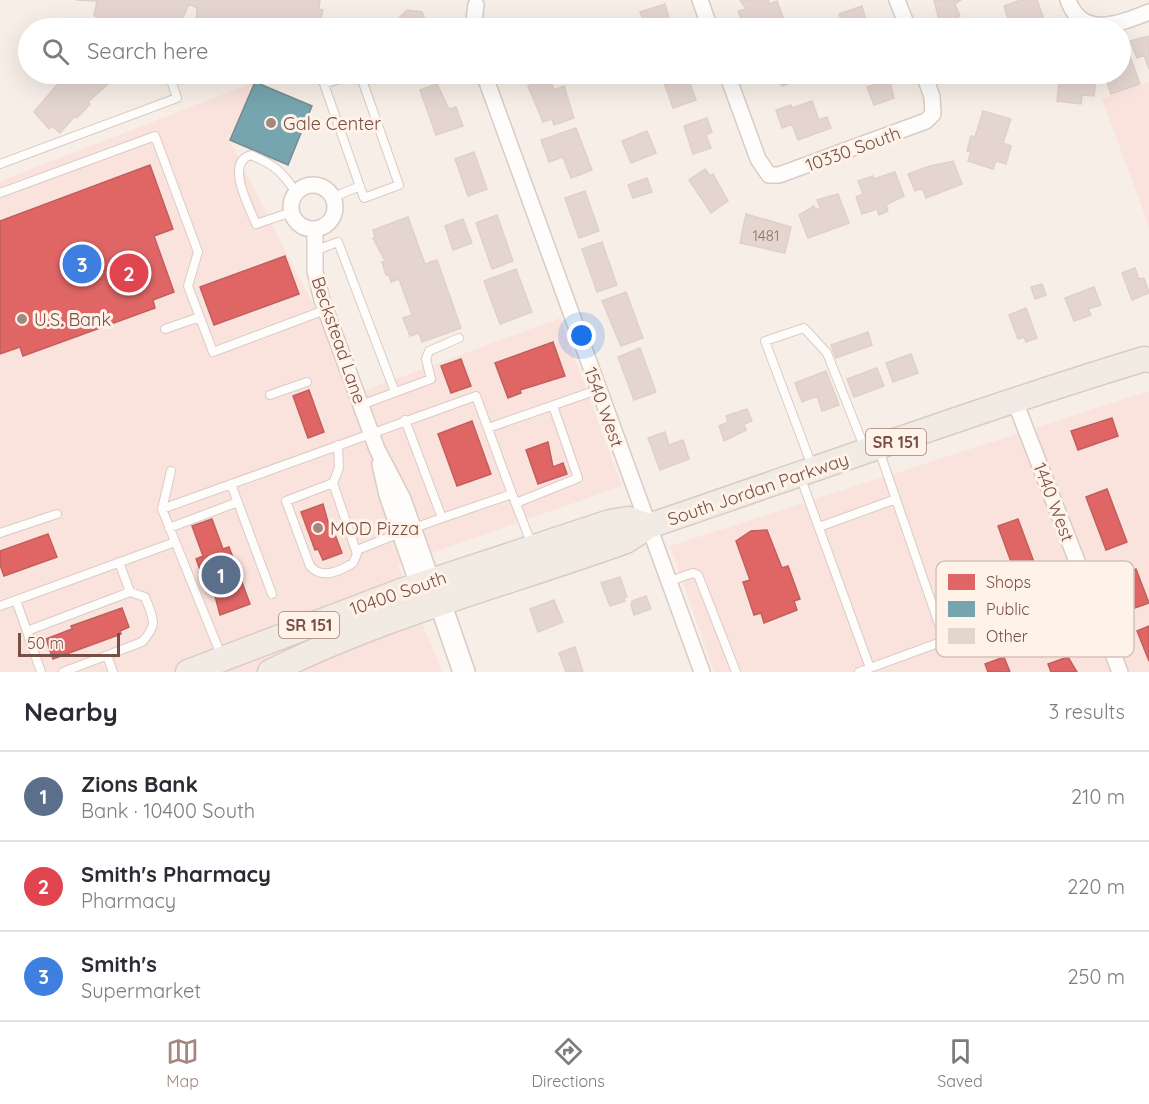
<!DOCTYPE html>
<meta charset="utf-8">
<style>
:root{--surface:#fff;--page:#f2f2f3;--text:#2b2b33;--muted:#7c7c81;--line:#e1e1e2;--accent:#a4877e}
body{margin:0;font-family:Quicksand,sans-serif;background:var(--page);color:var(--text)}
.scale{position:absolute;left:18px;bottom:15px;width:102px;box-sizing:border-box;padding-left:6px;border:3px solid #784f45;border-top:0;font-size:16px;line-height:21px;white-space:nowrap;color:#784f45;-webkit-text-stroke:4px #fff3e9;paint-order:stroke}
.you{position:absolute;left:582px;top:336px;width:21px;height:21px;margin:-15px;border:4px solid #fff;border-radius:50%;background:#1a73e8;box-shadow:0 0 0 9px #1a73e833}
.badge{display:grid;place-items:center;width:39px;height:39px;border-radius:50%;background:var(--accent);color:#fff;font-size:20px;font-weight:700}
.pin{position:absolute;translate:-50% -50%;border:3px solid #fff;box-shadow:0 2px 6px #0006}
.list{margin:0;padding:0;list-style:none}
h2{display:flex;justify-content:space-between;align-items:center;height:78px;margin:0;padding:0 24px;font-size:26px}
h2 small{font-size:20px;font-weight:400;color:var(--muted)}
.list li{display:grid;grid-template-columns:39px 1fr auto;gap:18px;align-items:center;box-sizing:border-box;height:90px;padding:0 24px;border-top:2px solid var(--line)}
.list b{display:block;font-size:22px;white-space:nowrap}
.list p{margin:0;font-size:20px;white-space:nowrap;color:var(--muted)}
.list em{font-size:20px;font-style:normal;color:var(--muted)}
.icon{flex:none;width:33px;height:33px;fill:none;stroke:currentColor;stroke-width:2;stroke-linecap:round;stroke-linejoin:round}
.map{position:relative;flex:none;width:1149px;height:672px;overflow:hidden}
.search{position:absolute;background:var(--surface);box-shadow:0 6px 24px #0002;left:18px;right:18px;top:18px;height:66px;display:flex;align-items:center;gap:15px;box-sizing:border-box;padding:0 21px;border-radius:33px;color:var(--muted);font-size:22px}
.sheet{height:348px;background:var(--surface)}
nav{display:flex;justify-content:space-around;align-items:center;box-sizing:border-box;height:84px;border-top:2px solid var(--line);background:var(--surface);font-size:16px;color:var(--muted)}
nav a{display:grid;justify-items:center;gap:3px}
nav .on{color:var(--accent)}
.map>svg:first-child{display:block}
.commercial{fill:#fbe3dd}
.shops{fill:#e06666;stroke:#c15f5c;stroke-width:1.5}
.public{fill:#76a5af;stroke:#778b8f;stroke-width:1.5}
.building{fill:#e4d5cf;stroke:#e0d0c9;stroke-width:1.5}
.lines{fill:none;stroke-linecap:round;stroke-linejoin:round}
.lane-casing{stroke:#d9cbc5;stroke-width:10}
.street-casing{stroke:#d9cbc5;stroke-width:18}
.secondary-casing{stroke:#d8cac3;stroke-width:24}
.primary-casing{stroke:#d9ccc6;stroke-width:27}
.lane{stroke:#fefdfb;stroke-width:8}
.street{stroke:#fefdfb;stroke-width:15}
.secondary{stroke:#fefdfb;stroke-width:21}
.primary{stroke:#f2ebe4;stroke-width:24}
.poi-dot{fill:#a4877e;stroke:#fff3e9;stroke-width:2}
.labels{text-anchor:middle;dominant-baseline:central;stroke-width:6;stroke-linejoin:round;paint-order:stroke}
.number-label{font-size:15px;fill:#95736a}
.shield{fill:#fff3e9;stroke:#a08076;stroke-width:1.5}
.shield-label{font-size:16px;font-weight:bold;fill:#784f45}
.poi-label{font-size:18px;fill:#784f45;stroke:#fff3e9;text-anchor:start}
.street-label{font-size:18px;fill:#784f45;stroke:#fff3e9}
.key{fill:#fff3e9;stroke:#d6c2b8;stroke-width:1.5}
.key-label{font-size:16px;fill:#784f45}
</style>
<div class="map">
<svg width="1149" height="672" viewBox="0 0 1149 672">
<rect width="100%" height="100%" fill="#f7efe7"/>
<path class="commercial" d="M255,82L230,141L358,393L560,318L622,486L398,565L442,672H0V181Z
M1149,82V227L1102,99Z
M1149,391V672H714L670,546Z"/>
<path class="shops" d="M150,165L173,229L154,236L174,292L153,300L155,308L23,356L20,347L0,354V221Z
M285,256L299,294L214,325L200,287Z
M553,342L565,376L520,390L521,393L508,398L495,363Z
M461,359L471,386L451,393L441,366Z
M309,390L324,432L308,438L293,396Z
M1112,418L1118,436L1078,450L1071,431Z
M472,421L491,474L457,486L438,434Z
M548,442L553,467L563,463L567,474L538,484L526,450Z
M1107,489L1127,542L1106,550L1086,497Z
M323,504L331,533L334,532L342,553L323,560L318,549L315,550L301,512Z
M212,519L223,549L229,547L250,604L220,615L214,592L209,593L196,559L203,556L192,526Z
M1018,519L1034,562L1014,570L998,526Z
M767,530L782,568L788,566L800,599L794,601L797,610L764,623L761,613L754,615L743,582L750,580L736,541L751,531Z
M48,534L57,557L4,576L0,565V551Z
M1136,569L1149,603L1129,610L1116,577Z
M122,608L129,627L120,631L121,634L53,659L46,639L72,629L71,626Z
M1149,626V661L1137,631Z
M1004,657L1010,672H988L985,664Z
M1068,657L1077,672H1051L1048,664Z"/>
<path class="public" d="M255,82L312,106L288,165L230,140Z"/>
<path class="building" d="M76,0H320L319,9L323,10L318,28H247L232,25V28H209L210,23L196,22L197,8L189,4L180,24L177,22L174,28H108L94,15L97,1Z
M740,0H768L770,4L777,1L783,18L754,28H745L738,11L746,9Z
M934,0H961L955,4L960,16L940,24Z
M1021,0H1037L1045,22L1028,28H1011L1004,6Z
M665,4L672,28H646L640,12Z
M862,6L868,28H844L839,14Z
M407,10L422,12L428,28H399L396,21Z
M1149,36V69L1144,55L1137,58L1130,41Z
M1127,48L1140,84L1111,94L1104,74H1120V51Z
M66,74H113L107,80L110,82L88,102L90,104L77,118L75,116L60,133L52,126L49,129L34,112Z
M598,74H622L600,81Z
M661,74H690L687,75L696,100L673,108Z
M778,74H804L805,77L782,86Z
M870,74H888L894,98L874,105L867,87L874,85Z
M1060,74H1079L1085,75L1084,79L1096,80L1094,96L1082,95L1081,104L1057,101Z
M550,78L554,90L564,86L574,118L554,125L552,119L543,122L528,86Z
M437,84L449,109L456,107L463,126L436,135L420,90Z
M812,101L819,120L827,117L831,128L798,140L792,124L782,128L776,110L791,105L792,108Z
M983,111L1011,119L1003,143L1011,146L1006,164L996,161L993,169L968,161L971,152L967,151L971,136L975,137Z
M707,118L712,132L706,135L711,148L693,154L684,126Z
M576,128L592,170L571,178L563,157L549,162L541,140Z
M647,131L656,153L631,163L622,141Z
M474,152L487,189L468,196L455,159Z
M953,161L962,184L926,198L922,188L915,191L908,174L930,166Z
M705,169L710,176L713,174L728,201L711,213L689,180Z
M895,172L904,196L886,205L888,211L879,215L877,209L862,214L856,197L863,194L858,181L873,176L874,179Z
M647,178L652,192L633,198L628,185Z
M585,191L599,231L579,238L565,198Z
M838,194L849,223L808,238L799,215L814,206L815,210L820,208L817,200Z
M746,214L791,227L785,253L740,243Z
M497,215L513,261L492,269L476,223Z
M408,217L425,264L437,260L461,328L422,342L419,333L410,336L403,318L412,315L399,279L391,282L389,275H386L382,262L385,261L373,238L375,237L373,230Z
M463,219L472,243L453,250L445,226Z
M602,242L617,285L597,292L582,249Z
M1135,268L1139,279L1144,278L1149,293L1132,300L1122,273Z
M516,269L532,312L500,324L484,281Z
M1042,284L1046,295L1035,299L1031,287Z
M1094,287L1101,305L1088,309L1091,315L1074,321L1065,298Z
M626,292L643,338L621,346L602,301Z
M1026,308L1037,338L1026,342L1024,337L1018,339L1009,315Z
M868,332L872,345L836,358L831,345Z
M640,348L656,392L634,400L618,357Z
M911,354L918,373L893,382L886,363Z
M877,368L884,386L854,397L847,379Z
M826,371L839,405L822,411L817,396L802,402L795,383Z
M747,409L752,421L744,424L746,430L724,441L719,426L728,422L726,416Z
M665,432L669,445L683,440L689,459L660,470L648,438Z
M620,577L627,597L624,598L625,601L610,606L601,583Z
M646,596L651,609L634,615L631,605L632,601Z
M554,600L563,622L538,632L530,609Z
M575,647L583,672H566L559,653Z"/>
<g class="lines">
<g class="lane-casing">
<path id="lane" d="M355,74L324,84L364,198L399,185L360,74
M0,164L177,98L169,74
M0,193L155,136L198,252L188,286L213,352L325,310
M334,197L360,186
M292,212L256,224C250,208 224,162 251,155C275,165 281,171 296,192
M314,251L338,242L395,392
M165,329L200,317
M270,395L307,382
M361,405L431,379L426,359L429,351L459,338
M405,420L442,518L512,494L532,545
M488,428L597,390
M812,466L765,341L804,328L827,353L865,449
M171,471L162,509L221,655
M800,476L870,668
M333,483L286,501L310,566C322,580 340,571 353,563L357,554L333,483L339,468L338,445
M231,484L272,594
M516,503L578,478L553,406
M162,509L476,396L512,494
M819,527L896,499
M169,528L238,502
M414,528L442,518
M0,533L57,514
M357,550L400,533
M119,562L130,592
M670,581L693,573L698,575L736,672
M16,600L41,672
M0,606L175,542
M27,631L130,592L145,597C153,618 159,624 142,642L63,672
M107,656L113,672
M859,672L941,642L943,636L879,450"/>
</g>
<g class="street-casing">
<path id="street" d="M700,0L710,28
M897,0L908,28
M1068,0C1082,39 1119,24 1149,12
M473,28L476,5
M484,74L702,672
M727,74L758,159L769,175H779L926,121L933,114L932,97L924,74
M291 207a22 22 0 1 1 44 0a22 22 0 1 1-44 0Z
M315,229V271L322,300L377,449L403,499L432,581
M1014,399L1120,672
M380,464L387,495L418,585"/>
</g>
<g class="secondary-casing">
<path id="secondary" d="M435,588L464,672"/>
</g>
<g class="primary-casing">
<path id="primary" d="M188,672L401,591L610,522L628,519L649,526
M270,672C384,615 507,584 626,541L649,526C814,470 977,410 1144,359L1149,360"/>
</g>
<use href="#lane" class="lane"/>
<use href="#street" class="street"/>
<use href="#secondary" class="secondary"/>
<use href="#primary" class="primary"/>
</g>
<g class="poi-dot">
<circle cx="271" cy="123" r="6"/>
<circle cx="22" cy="319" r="6"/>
<circle cx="318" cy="528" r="6"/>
</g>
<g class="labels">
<g class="number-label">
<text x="766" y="235">1481</text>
</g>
<g class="shield">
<rect x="866" y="429" width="60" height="26" rx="4.5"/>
<rect x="279" y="612" width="60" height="26" rx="4.5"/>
</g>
<g class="shield-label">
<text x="896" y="442">SR 151</text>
<text x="309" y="625">SR 151</text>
</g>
<g class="poi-label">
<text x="283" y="123">Gale Center</text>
<text x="34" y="319">U.S. Bank</text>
<text x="330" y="528">MOD Pizza</text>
</g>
<g class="street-label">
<text transform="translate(853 149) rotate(-20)">10330 South</text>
<text transform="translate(339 340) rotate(71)">Beckstead Lane</text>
<text transform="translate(604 407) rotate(70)">1540 West</text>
<text transform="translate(758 489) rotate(-19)">South Jordan Parkway</text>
<text transform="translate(1054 502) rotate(69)">1440 West</text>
<text transform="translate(398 593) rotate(-19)">10400 South</text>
</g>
</g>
<rect x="936" y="561" width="198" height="96" rx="9" class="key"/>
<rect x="948" y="574" width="27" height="16" fill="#e06666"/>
<rect x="948" y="601" width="27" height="16" fill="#76a5af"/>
<rect x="948" y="628" width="27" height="16" fill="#e4d5cf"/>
<g class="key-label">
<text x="986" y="588">Shops</text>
<text x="986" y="615">Public</text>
<text x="986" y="642">Other</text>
</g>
</svg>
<div class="scale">50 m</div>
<div class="you"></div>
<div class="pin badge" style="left:221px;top:575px;background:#5c6f8a">1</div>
<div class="pin badge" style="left:129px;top:273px;background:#e0444e">2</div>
<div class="pin badge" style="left:82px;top:264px;background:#3f7fe0">3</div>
<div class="search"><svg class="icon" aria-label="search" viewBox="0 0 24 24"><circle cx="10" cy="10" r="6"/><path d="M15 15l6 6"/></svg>Search here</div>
</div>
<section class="sheet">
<h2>Nearby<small>3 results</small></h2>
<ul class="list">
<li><span class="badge" style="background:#5c6f8a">1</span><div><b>Zions Bank</b><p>Bank · 10400 South</p></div><em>210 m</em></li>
<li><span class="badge" style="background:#e0444e">2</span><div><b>Smith's Pharmacy</b><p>Pharmacy</p></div><em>220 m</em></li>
<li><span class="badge" style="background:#3f7fe0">3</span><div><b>Smith's</b><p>Supermarket</p></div><em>250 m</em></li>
</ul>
</section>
<nav>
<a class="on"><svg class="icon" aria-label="map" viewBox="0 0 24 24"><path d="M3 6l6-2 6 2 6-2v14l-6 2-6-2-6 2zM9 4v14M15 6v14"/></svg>Map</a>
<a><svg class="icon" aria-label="directions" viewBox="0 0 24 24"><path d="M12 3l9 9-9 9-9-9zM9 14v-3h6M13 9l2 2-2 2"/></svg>Directions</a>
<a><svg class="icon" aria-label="saved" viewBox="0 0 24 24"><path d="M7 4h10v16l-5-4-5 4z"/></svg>Saved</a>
</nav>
